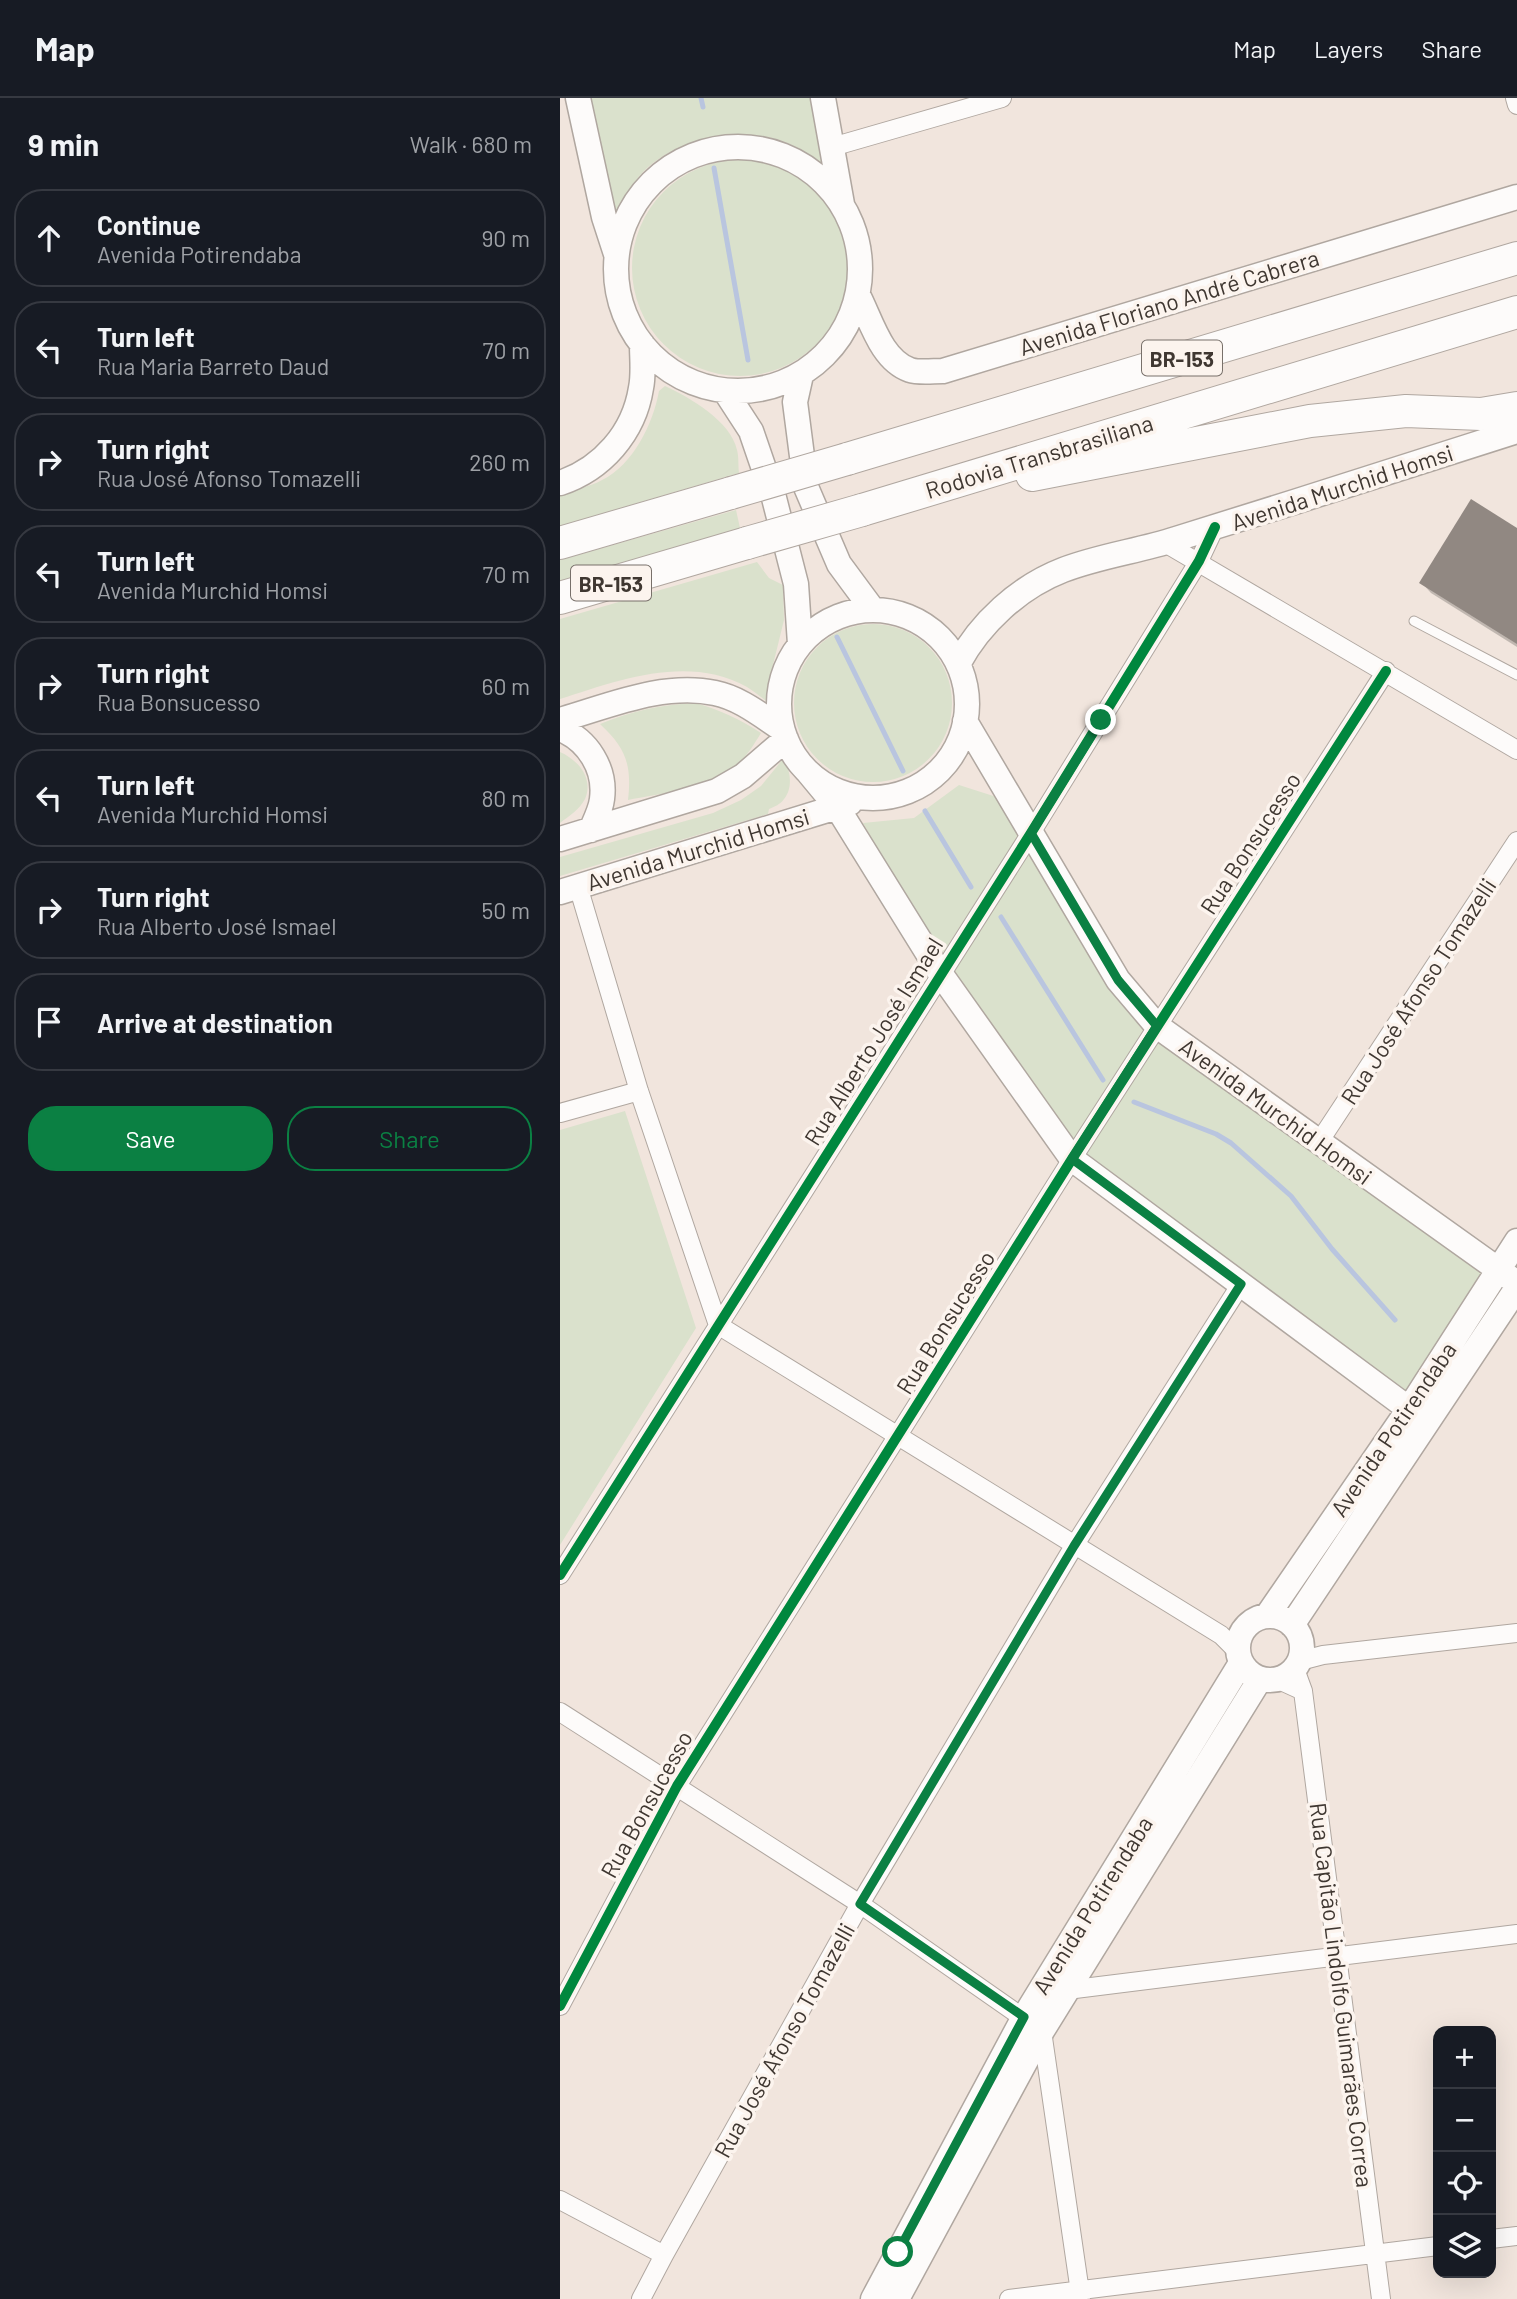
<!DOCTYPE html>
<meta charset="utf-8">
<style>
:root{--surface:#171b24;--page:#20242c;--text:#f1f3f6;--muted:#9ea1a6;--line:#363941;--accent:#0b8043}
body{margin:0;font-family:Barlow,sans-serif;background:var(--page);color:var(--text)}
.controls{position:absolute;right:21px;bottom:21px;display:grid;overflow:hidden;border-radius:14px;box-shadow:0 7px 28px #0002}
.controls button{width:63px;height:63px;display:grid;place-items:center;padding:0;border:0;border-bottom:2px solid var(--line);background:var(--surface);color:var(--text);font:35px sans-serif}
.stop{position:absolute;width:21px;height:21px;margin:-16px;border:5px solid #0b8043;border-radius:50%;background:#fff}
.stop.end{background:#0b8043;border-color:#fff;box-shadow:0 2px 7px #0008}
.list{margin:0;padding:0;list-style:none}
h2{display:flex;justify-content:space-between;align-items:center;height:91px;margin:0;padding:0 28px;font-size:30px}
h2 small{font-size:23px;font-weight:400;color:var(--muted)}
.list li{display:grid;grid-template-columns:46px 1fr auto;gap:21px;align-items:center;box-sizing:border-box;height:98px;margin:0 14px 14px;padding:0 14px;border:2px solid var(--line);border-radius:28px}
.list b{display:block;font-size:26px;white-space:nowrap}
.list p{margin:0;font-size:23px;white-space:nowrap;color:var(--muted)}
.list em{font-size:23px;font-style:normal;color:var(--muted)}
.actions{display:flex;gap:14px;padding:21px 28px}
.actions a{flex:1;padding:16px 0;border:2px solid var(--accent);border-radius:28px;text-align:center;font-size:24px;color:var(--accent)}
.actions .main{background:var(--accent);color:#fff}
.icon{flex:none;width:38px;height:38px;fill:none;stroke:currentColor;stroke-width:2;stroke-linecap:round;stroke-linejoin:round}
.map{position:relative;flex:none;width:957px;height:2201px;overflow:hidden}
header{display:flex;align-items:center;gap:42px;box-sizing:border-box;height:98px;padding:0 35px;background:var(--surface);border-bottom:2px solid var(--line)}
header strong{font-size:33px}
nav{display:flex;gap:38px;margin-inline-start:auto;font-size:24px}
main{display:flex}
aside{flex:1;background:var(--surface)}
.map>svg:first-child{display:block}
.green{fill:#dae1cc}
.shadow{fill:#0003}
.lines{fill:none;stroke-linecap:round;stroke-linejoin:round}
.stream{stroke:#b9c5df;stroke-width:5}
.building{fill:#918882}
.lane-casing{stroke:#b0a7a0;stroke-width:11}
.street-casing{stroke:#b0a7a0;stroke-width:20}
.secondary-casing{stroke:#b0a7a0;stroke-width:27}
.highway-casing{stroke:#b0a7a0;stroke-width:34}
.lane{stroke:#fdfbfa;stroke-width:9}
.street{stroke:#fdfbfa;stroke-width:18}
.secondary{stroke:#fdfbfa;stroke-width:24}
.highway{stroke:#fdfbfa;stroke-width:32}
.highway-bridge-casing{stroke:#b0a7a0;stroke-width:34;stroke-linecap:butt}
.highway-bridge{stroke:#fdfbfa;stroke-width:32}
.cycleway-casing{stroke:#fcf4ee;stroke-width:15}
.cycleway{stroke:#00873e;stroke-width:10}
.route{stroke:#0b8043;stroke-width:9}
.labels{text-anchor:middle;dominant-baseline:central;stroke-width:7;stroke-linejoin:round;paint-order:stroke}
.shield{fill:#fcf4ee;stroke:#78706a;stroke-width:2}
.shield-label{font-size:21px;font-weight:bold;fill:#3f3731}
.street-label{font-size:23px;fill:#3f3731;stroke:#fcf4ee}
</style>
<header>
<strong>Map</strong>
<nav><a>Map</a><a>Layers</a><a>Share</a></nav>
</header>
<main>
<aside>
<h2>9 min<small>Walk · 680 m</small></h2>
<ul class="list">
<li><svg class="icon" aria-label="ahead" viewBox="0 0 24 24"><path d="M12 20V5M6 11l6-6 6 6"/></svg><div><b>Continue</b><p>Avenida Potirendaba</p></div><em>90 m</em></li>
<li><svg class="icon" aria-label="left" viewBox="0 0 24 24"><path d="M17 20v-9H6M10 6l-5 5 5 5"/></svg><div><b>Turn left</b><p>Rua Maria Barreto Daud</p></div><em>70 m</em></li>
<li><svg class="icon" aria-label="right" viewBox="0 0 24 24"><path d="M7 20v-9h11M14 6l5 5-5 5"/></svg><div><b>Turn right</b><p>Rua José Afonso Tomazelli</p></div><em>260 m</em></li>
<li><svg class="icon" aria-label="left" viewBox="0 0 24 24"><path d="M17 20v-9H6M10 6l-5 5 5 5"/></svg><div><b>Turn left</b><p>Avenida Murchid Homsi</p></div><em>70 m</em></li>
<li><svg class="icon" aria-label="right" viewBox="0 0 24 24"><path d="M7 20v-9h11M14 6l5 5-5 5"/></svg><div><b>Turn right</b><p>Rua Bonsucesso</p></div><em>60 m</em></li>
<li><svg class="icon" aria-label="left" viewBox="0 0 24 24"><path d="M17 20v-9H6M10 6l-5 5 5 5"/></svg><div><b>Turn left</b><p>Avenida Murchid Homsi</p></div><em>80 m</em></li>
<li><svg class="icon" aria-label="right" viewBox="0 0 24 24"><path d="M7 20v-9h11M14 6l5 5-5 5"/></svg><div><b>Turn right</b><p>Rua Alberto José Ismael</p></div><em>50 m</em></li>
<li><svg class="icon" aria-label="arrive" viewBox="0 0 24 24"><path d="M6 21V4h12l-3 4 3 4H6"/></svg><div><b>Arrive at destination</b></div></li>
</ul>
<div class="actions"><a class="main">Save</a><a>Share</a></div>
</aside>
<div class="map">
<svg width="957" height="2201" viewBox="0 0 957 2201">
<rect width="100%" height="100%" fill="#f1e5dd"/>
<path class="green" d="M29,0H253L270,73C255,60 238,48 219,42C174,29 117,40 83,74C71,87 63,105 56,121Z
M72 170a108 108 0 1 1 216 0a108 108 0 1 1-216 0Z
M105,288C129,299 171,323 177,352C179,359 178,367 179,375L0,428V395C13,391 30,389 42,382C73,367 93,326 99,293Z
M176,412L180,430L0,484V462Z
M197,464L209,480L223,487L224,522L211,575L209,605C202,600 195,594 187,589C128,556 59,582 0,601V521Z
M234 605a79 79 0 1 1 158 0a79 79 0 1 1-158 0Z
M136,605C160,612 180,621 201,635C193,648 185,661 174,670C150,690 98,696 68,702C72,667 66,650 40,626C71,613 103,606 136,605Z
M0,654C18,662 34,680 25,701C20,711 9,718 0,725Z
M223,661C231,672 233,690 224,701C221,706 214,709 209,711L208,716L0,778V759L153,715L181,702L201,688Z
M399,687L449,703L465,728L379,861L303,725L354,720Z
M473,744L588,929L511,1050L389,876Z
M599,939L927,1173L846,1302L522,1061Z
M65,1013L136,1230L0,1447V1032Z"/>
<path class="shadow" d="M957,432V549L871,495L861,484Z"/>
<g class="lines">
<path class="stream" d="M141,0L143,9
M154,70L188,262
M277,539L343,673
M365,713L411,789
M441,819L543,982
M574,1004L656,1036L671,1045L731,1098L772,1151L835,1222"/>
</g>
<path class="building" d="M911,401L957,430V546L859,485Z"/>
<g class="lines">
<g class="lane-casing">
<path id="lane" d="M854,523L957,577"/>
</g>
<g class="street-casing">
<path id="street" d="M955,0L957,7
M272,49L442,0
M605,445L957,652
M18,788L79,993L158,1227L661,1537L677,1553
M0,1015L79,993
M759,1044L957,743
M0,1477L471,735L639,463L655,429
M740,1563L763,1557L957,1535
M735,1571L743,1593L821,2201
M719,1582L743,1593
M0,1614L300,1806L482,1933L521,2201
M499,1893L957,1836
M0,1908L117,1688L512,1061L826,573
M0,2102L104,2157
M931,2141L957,2138
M81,2201L104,2157L300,1806L514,1448L681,1186
M449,2201L878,2148"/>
</g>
<g class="secondary-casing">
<path id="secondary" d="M18,0L44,119L56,156
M263,0L282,106
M56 171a122 122 0 1 1 244 0a122 122 0 1 1-244 0Z
M298,197C311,222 321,262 350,272C359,275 373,273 383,273L957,99
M241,277L235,304L246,389L279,466L313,512
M165,293L191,333L214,400L236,486L240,546
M0,385C42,371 74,335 81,290C84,276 82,261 82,246
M219 606a94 94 0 1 1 188 0a94 94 0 1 1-188 0Z
M398,566C420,525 459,489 503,472C539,458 579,453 616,441C730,406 843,369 957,333
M0,622C49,608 103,584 155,595C180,600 202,618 222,631
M405,623L558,882L597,928L957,1185
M0,631C28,642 46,671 42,701C41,711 35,723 31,732
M248,674L277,709L380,875L512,1061L849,1311
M0,741L157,693L183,678L226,641
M0,794L290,705
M678 1550a32 32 0 1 1 64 0a32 32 0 1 1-64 0Z
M707,1518L849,1311L957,1143
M732,1527L957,1190
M313,2201L464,1919L681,1565
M337,2201L482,1933L700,1581"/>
</g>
<g class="highway-casing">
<path id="highway" d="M287,361L957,160
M472,377L750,323L846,313L921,316L957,310
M302,412L957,214
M0,445L171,395
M0,500L187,445"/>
</g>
<use href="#lane" class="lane"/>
<use href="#street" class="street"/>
<use href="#secondary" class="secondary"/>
<use href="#highway" class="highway"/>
<g class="highway-bridge-casing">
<path id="highway-bridge" d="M171,395L287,361
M187,445L302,412"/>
</g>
<use href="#highway-bridge" class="highway-bridge"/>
<g class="cycleway-casing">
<path id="cycleway" d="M0,1477L471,735L639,463L655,429
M0,1908L117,1688L512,1061L826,573"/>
</g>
<use href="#cycleway" class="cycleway"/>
</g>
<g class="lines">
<path class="route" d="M338,2154L464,1919L300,1806L514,1448L681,1186L512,1061L597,928L558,882L471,735L541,622"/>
</g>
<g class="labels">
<g class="shield">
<rect x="582" y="242.5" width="80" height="35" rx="5"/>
<rect x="11" y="467.5" width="80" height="35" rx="5"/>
</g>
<g class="shield-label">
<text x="622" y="260">BR-153</text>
<text x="51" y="485">BR-153</text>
</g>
<g class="street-label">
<text transform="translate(609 204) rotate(-17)">Avenida Floriano André Cabrera</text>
<text transform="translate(479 358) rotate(-17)">Rodovia Transbrasiliana</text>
<text transform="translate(782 389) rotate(-18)">Avenida Murchid Homsi</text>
<text transform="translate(690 745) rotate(-57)">Rua Bonsucesso</text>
<text transform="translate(138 751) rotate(-17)">Avenida Murchid Homsi</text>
<text transform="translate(858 893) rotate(-57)">Rua José Afonso Tomazelli</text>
<text transform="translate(313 943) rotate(-58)">Rua Alberto José Ismael</text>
<text transform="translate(716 1013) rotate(36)">Avenida Murchid Homsi</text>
<text transform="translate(385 1224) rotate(-58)">Rua Bonsucesso</text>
<text transform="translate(833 1331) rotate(-56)">Avenida Potirendaba</text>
<text transform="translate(86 1706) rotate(-61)">Rua Bonsucesso</text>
<text transform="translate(532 1807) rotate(-58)">Avenida Potirendaba</text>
<text transform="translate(782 1897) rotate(83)">Rua Capitão Lindolfo Guimarães Correa</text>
<text transform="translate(224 1942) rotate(-61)">Rua José Afonso Tomazelli</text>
</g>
</g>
</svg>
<div class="controls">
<button>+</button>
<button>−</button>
<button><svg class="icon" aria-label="locate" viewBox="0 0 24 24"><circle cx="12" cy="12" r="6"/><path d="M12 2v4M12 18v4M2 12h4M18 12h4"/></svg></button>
<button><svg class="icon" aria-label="layers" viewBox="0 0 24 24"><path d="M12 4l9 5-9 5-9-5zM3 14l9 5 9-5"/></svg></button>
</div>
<div class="stop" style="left:338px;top:2154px"></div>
<div class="stop end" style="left:541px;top:622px"></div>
</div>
</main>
